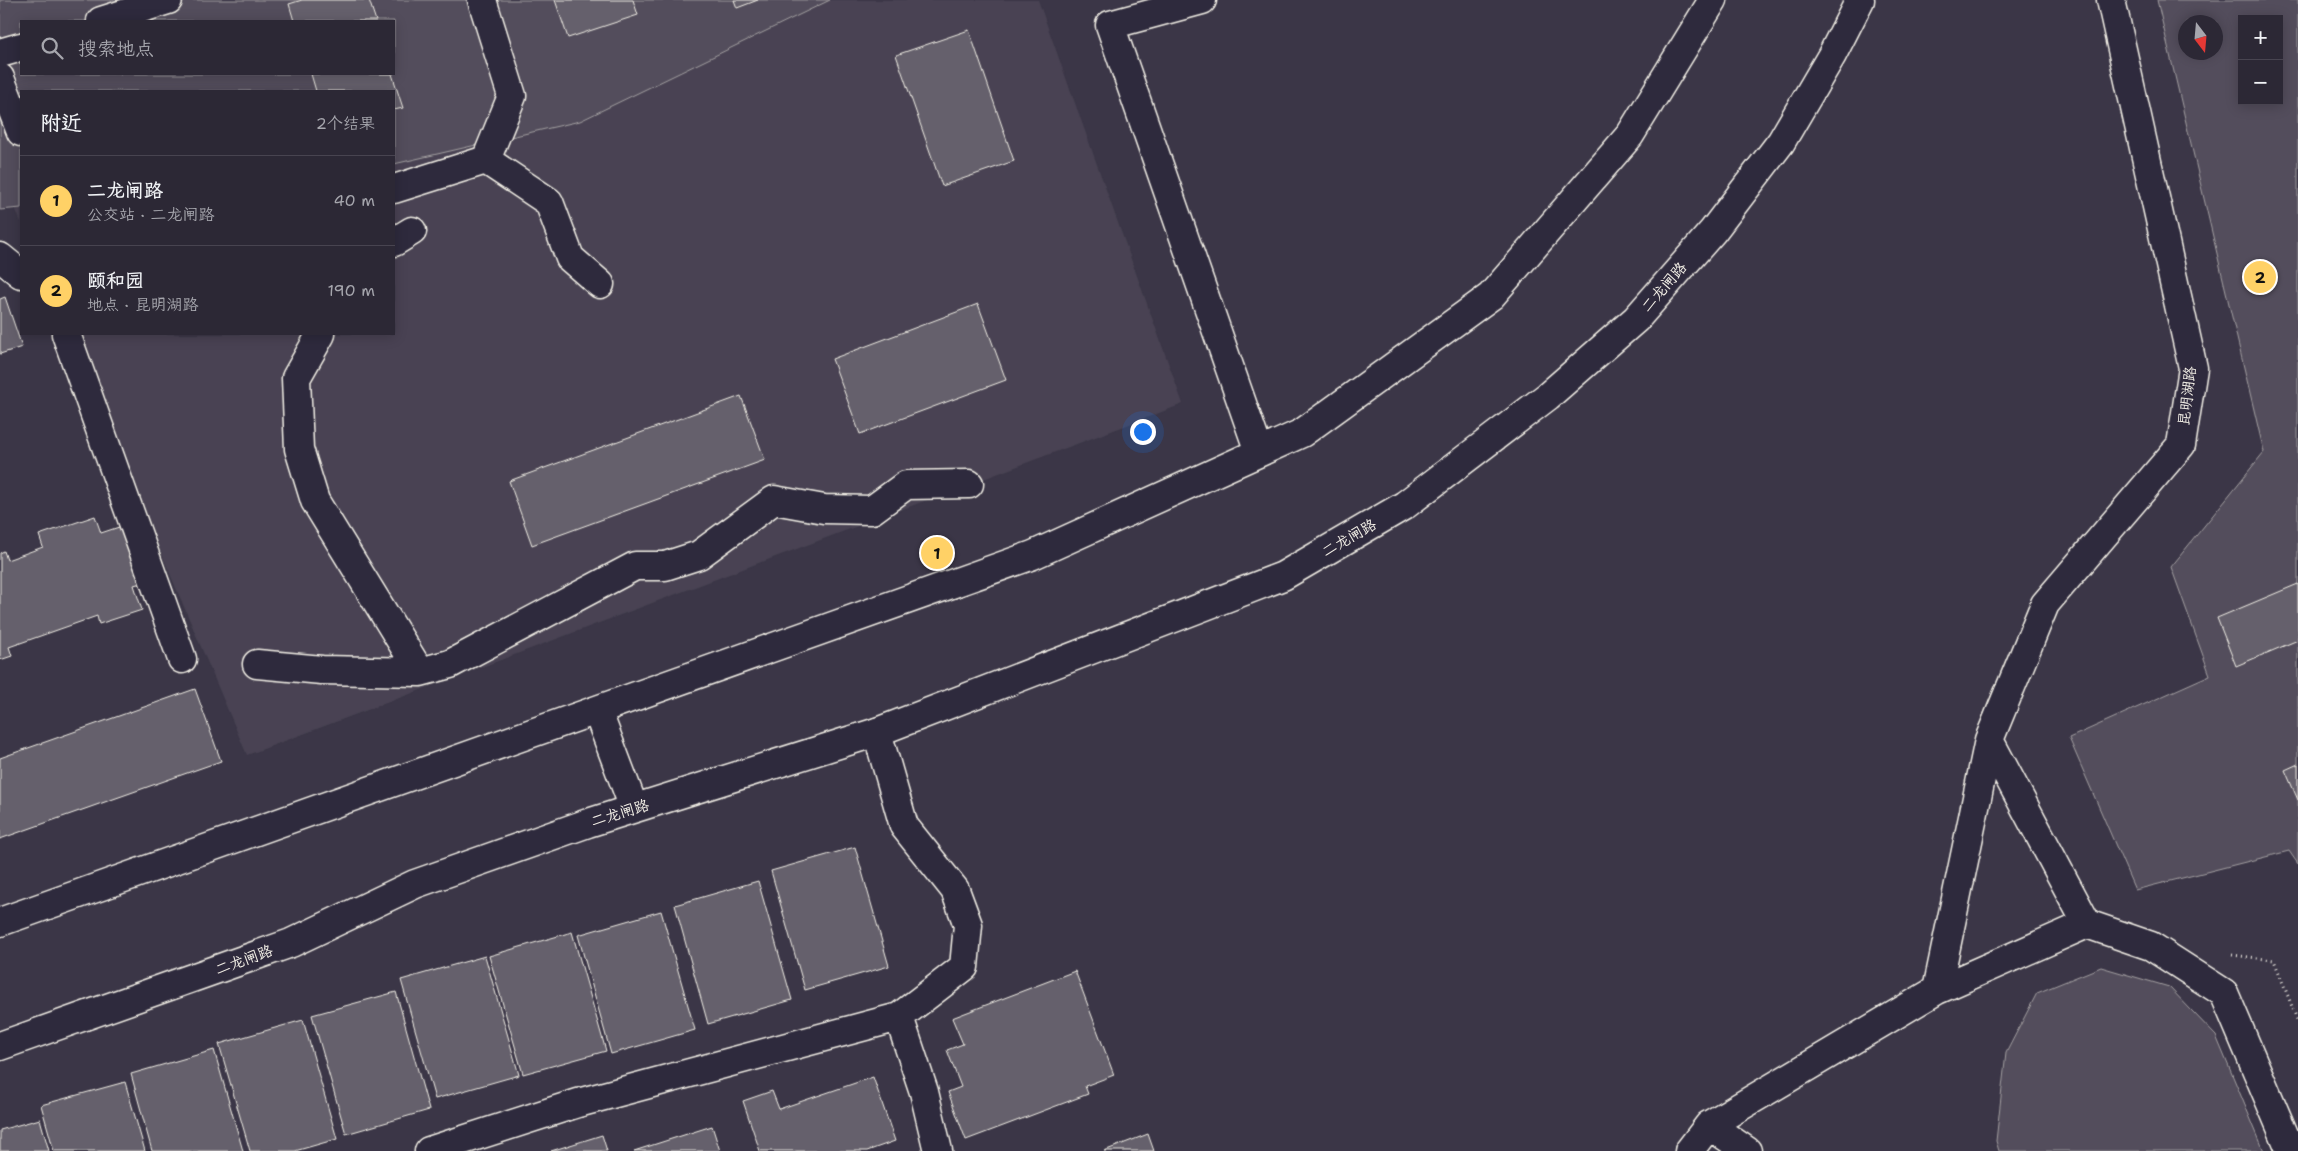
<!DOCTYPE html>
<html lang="zh">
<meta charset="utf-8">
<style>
:root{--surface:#2c2835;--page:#34303d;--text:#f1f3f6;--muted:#a6a6ad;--line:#484450;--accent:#ffd166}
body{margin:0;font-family:"Shantell Sans","LXGW WenKai TC",sans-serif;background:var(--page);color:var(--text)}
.controls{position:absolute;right:15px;top:15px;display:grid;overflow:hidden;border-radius:0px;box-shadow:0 2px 12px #0003}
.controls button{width:45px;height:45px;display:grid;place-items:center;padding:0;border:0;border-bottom:1px solid var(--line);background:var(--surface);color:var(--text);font:25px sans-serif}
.compass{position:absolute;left:2178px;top:15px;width:45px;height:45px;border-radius:50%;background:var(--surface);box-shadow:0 2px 12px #0003;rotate:164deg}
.you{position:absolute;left:1142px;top:431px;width:18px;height:18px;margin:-12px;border:4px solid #fff;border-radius:50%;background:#1a73e8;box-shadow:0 0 0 8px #1a73e833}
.badge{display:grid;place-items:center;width:32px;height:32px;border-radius:50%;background:var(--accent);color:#111;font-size:16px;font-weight:700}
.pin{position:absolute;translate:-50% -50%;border:2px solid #fff;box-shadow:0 1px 5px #0006}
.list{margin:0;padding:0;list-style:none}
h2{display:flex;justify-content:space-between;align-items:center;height:65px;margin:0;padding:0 20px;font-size:21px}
h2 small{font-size:16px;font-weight:400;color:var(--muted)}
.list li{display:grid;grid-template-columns:32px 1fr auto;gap:15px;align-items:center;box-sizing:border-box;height:90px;padding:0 20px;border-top:1px solid var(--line)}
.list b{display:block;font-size:19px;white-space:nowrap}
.list p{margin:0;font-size:16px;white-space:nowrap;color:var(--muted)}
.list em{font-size:16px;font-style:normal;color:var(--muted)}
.icon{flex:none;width:28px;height:28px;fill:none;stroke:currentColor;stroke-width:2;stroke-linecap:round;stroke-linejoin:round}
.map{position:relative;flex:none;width:2298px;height:1151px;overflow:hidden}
.search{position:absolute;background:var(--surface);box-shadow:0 2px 12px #0003;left:20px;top:20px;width:375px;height:55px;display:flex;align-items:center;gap:12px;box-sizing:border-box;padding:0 18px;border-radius:0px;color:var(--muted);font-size:19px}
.panel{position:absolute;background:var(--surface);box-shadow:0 2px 12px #0003;left:20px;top:90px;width:375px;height:245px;border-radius:0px}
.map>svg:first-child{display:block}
.built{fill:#484352;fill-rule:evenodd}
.green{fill:#534e5c;stroke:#a4a0a2;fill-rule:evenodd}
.building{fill:#65616c;stroke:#f4f1e8}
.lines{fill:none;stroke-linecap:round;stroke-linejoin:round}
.minor-casing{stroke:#f4f1e8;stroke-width:31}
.major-casing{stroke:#f4f1e8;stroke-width:31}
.path{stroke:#f4f1e8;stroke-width:3;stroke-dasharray:1 4;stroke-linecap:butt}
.minor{stroke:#2f2a3d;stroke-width:28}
.major{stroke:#2f2a3d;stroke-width:28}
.labels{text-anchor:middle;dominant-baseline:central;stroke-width:4;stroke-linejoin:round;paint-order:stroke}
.street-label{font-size:15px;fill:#f4f1e8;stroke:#2f2a3d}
</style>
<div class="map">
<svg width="2298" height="1151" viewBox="0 0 2298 1151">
<rect width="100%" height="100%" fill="#3b3647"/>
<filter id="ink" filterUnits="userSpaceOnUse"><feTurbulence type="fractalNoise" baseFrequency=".02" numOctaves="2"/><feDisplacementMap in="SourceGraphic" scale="10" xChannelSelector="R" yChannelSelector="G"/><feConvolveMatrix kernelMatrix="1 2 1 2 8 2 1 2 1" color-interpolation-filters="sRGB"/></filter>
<g filter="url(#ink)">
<path class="built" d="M0,0H1038L1183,404L247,755L68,334H394V91H21V222L0,172ZM21,21H394V74H21Z"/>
<path class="green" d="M0,0H830L580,121L394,164V91H21V208L0,210ZM21,21H394V74H21Z
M2157,0H2298V864L2289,851L2135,890L2069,738L2210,675L2171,567L2264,452ZM2242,19H2279V101H2242ZM2186,22H2216V52H2186Z
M2101,967L2169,987L2216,1036L2264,1151H1999L1996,1141L2006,1053L2037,993Z"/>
<path class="building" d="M302,0H369L376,21H294L289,4Z
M555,0H633L638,15L568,38Z
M734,0H758L737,8Z
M969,30L1014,161L942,186L896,55Z
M311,74H392L403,108L394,110V91H316Z
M5,297L22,347L0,354V299Z
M978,304L1006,380L860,434L832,359Z
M741,396L765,460L532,545L509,481Z
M95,516L101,533L122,526L141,583L134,585L142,610L99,624L97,616L9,647L12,656L0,660V553L4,551L7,560L43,547L39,535Z
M2298,584V640L2236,666L2217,618Z
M195,689L221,761L0,839V758Z
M2298,764V800L2285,770Z
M855,847L889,966L805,990L771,871Z
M758,881L792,1000L708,1024L675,905Z
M661,911L695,1030L611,1054L578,935Z
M572,932L606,1051L523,1074L489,956Z
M485,956L519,1075L435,1099L401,980Z
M1075,971L1114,1075L1085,1086L1088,1094L966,1140L948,1092L961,1087L947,1050L963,1044L952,1018Z
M396,992L429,1110L346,1134L312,1015Z
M303,1020L337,1139L295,1151H250L219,1044Z
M214,1050L243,1151H152L131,1074Z
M873,1077L895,1141L867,1151H760L743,1101L772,1091L779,1109Z
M125,1082L145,1151H54L41,1105Z
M40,1119L49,1151H0V1130Z
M712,1126L720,1151H634Z
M1148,1134L1154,1151H1104Z
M602,1135L607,1151H551Z"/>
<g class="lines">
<g class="minor-casing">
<path id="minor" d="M482,0L512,96L486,160
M1202,0L1110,25L1259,452
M101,21L168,0
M0,53L21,47
M0,78L21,132
M394,189L486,160L549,202L570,258L600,284
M394,242L412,231
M0,257L21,274
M66,334L182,659
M321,334L296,378L299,449L315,501L420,672
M257,664L322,670L420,672L450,664L635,566H665L699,555L774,500L824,509L872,510L906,485L969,484
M1989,740L2087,924
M1937,990L1989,740L2045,604L2181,445L2193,368L2111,0
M899,1017L924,1092L938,1151
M1709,1125L1747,1151
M429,1151L578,1103L899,1017L964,967L968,925L955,890L904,826L877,732
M1689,1151L1709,1125L1937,990L2087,924L2151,946L2224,993L2291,1151"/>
</g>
<g class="major-casing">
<path id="major" d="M597,710L634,808
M0,922L1033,555L1302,433L1491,296L1630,135L1713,0
M0,1046L291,943L415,884L588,823L877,732L1283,576L1405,505L1548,396L1636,319L1713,231L1781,142L1832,55L1860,0"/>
</g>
<path class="path" d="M2232,955L2274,960L2298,1022"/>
<use href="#minor" class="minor"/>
<use href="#major" class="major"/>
</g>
</g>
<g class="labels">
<g class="street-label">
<text transform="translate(1664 287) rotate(-49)">二龙闸路</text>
<text transform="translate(2187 396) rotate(-83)">昆明湖路</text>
<text transform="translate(1349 538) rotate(-30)">二龙闸路</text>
<text transform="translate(620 813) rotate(-17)">二龙闸路</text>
<text transform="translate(244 960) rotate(-20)">二龙闸路</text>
</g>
</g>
</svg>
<div class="controls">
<button>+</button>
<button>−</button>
</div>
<svg class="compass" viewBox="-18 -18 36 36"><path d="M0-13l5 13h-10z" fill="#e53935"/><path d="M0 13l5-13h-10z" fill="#a6a6ad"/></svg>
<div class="you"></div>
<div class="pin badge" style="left:937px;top:553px">1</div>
<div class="pin badge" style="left:2260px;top:277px">2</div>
<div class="search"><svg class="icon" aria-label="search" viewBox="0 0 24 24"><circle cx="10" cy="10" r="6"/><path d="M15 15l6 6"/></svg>搜索地点</div>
<section class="panel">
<h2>附近<small>2个结果</small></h2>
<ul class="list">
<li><span class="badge">1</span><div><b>二龙闸路</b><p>公交站 · 二龙闸路</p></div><em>40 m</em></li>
<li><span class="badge">2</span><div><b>颐和园</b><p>地点 · 昆明湖路</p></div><em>190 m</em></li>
</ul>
</section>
</div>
